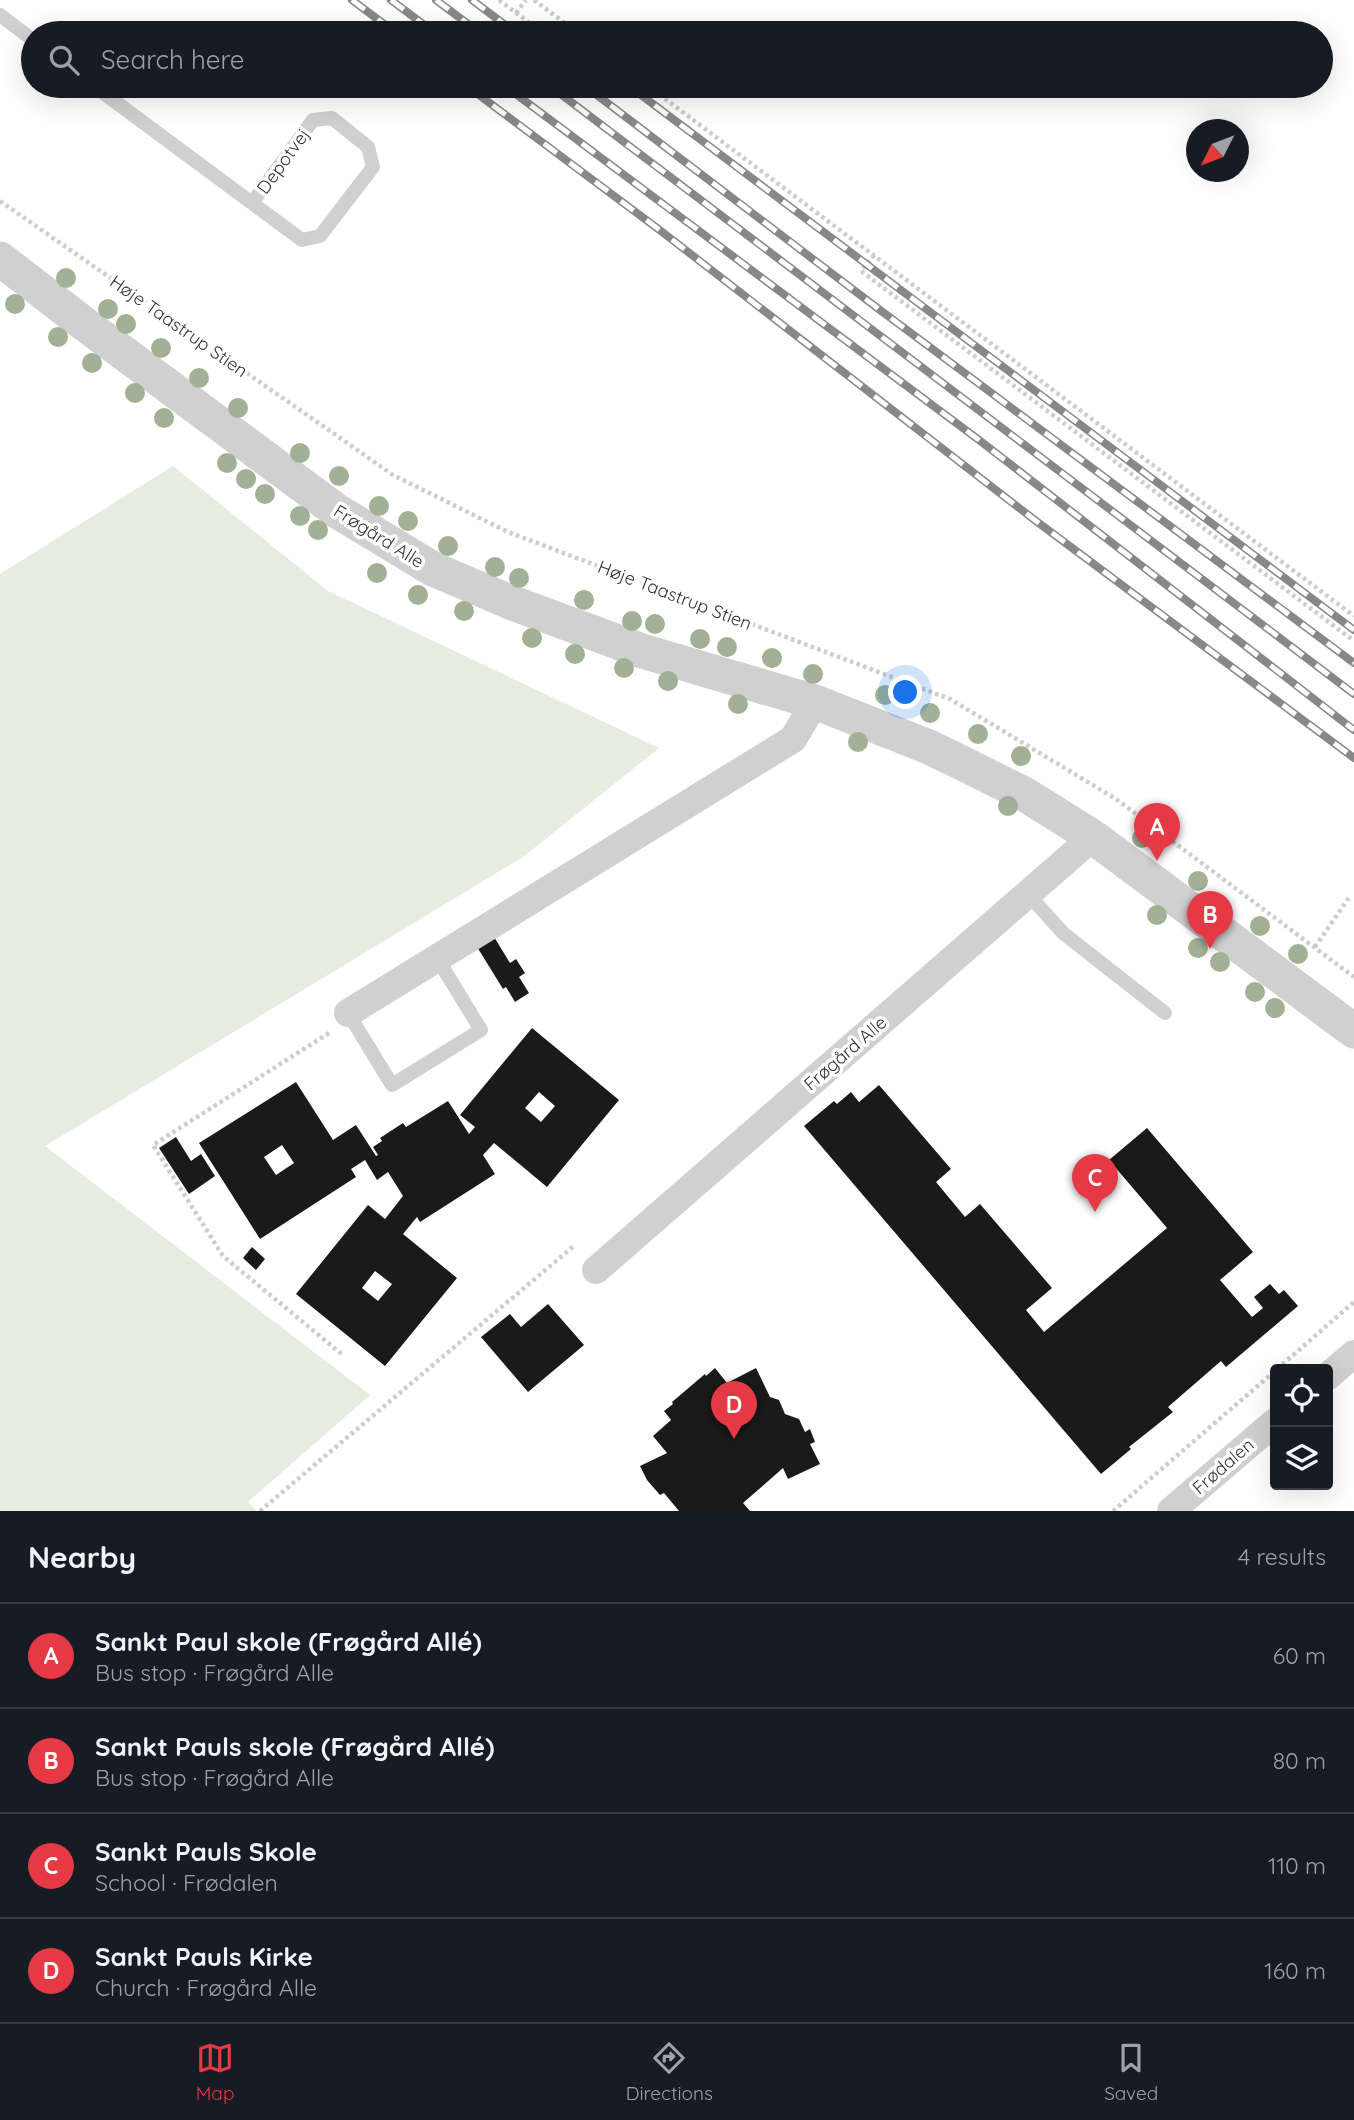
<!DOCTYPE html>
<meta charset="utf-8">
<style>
:root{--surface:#171b24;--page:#242831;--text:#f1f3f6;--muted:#9ea1a6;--line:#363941;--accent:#e63946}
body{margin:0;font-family:Quicksand,sans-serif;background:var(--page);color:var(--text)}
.controls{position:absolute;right:21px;bottom:21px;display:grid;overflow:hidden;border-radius:7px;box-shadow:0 7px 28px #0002}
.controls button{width:63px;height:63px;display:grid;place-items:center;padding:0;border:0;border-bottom:2px solid var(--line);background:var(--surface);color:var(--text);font:35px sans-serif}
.compass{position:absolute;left:1186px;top:119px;width:63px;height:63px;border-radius:50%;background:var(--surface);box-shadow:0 7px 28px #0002;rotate:228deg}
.you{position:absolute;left:906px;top:693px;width:24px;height:24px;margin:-18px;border:5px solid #fff;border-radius:50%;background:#1a73e8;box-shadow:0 0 0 10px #1a73e833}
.badge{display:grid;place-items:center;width:46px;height:46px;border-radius:50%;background:var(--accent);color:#fff;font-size:23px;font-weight:700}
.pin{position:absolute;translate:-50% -58px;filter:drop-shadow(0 2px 4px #0008)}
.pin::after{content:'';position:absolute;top:37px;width:24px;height:21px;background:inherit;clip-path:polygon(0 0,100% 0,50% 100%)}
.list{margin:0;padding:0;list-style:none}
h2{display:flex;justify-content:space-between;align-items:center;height:91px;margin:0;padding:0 28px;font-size:30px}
h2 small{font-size:23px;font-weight:400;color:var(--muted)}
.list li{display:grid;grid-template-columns:46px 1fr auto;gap:21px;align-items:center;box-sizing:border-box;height:105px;padding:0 28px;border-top:2px solid var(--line)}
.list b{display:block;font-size:26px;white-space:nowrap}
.list p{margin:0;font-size:23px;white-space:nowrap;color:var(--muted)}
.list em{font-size:23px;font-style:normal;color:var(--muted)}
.icon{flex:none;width:38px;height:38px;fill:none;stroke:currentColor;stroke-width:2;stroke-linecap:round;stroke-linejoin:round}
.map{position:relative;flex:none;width:1354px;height:1511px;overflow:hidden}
.search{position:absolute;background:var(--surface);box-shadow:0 7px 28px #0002;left:21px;right:21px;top:21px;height:77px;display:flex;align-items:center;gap:18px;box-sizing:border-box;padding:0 24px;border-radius:38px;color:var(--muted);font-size:26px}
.sheet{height:511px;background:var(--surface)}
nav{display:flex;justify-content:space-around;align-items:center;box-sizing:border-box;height:98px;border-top:2px solid var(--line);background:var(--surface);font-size:19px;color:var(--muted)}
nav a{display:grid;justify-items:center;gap:4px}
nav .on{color:var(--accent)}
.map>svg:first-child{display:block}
.green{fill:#e6ecdf}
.building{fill:#1a1a1a;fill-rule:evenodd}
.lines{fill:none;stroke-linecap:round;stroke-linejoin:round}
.path{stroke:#cdcdcd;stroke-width:4.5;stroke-dasharray:3.5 3.5;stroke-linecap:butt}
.service{stroke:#d0d0d0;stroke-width:14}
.minor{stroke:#d0d0d0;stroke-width:28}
.tertiary{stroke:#d0d0d0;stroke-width:35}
.rail-casing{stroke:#888;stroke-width:8}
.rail{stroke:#fff;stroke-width:5;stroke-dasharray:16;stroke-linecap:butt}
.tree{fill:#a2b095}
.labels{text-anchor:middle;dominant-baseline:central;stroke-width:7;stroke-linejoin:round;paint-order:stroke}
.street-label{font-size:18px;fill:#333;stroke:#fff}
</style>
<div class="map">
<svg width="1354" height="1511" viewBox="0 0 1354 1511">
<rect width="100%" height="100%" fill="#fff"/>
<path class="green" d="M173,466L328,591L659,748L523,857L45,1146L370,1395L248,1502L257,1511H0V574Z"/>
<path class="building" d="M491,932L510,963L516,959L525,973L519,977L529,993L515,1002L506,987L503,989L474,942Z
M532,1028L619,1100L547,1187L494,1143L483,1155L495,1174L420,1222L417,1217L403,1234L457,1278L385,1366L296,1294L368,1205L385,1219L403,1196L388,1172L377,1180L365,1160L351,1169L356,1177L260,1239L199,1143L296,1082L333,1140L356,1125L376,1156L378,1155L373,1147L382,1141L380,1138L403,1123L406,1127L448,1101L469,1134L475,1127L460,1115ZM539,1092L555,1106L541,1122L525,1108ZM282,1145L294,1163L276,1175L264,1157ZM375,1271L392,1284L378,1301L362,1288Z
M879,1085L951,1169L936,1182L965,1217L980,1204L1052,1288L1026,1310L1044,1332L1167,1228L1109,1160L1147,1128L1253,1252L1220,1280L1252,1317L1263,1308L1254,1297L1270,1284L1279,1294L1284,1290L1298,1306L1226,1367L1221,1361L1168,1407L1173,1412L1129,1447L1131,1449L1101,1474L804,1126L834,1101L837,1104L851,1092L859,1102Z
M176,1137L191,1161L201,1154L215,1176L189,1194L159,1148Z
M252,1247L265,1259L256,1270L243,1258Z
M548,1304L584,1345L528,1392L481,1337L510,1314L521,1327Z
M715,1368L727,1383L756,1368L770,1397L779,1400L785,1414L799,1419L805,1432L810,1429L815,1442L810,1444L820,1464L788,1479L783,1468L743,1503L750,1511H679L664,1493L660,1495L647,1480L640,1466L667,1453L653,1436L671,1420L664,1411L673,1404L672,1402L705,1374L706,1376Z"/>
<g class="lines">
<path class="path" d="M499,0L543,33
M534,0L578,33
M516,13L526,0
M648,86L1354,616
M0,201L393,475L508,532L950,699L1116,799L1354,977
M874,255L861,271L1354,641
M1315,947L1350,896
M329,1033L153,1145L223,1256L344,1356
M1277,1369L1354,1302
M260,1511L575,1245
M1113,1511L1275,1371"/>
<path class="service" d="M0,15L33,40
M94,86L302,240L320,236L373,167L368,147L332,118L313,120L252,203
M1028,894L1063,933L1165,1013
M348,1013L392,1085L481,1030L437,958"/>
<path class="minor" d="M348,1013L793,739L815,702
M596,1270L1093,837
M1328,1376L1354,1354
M1171,1511L1275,1422"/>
<path class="tertiary" d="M0,259L83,323L337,511L433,569L510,602L642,651L815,702L929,747L966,765L1026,795L1093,837L1354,1031"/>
<g class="rail-casing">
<path id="rail" d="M352,0L396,33
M391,0L435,33
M436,0L480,33
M472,0L516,33
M467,86L657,228L1036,521L1354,758
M505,86L979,440L1354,730
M550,86L1354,694
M585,86L880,310L1354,663
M629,86L1354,630"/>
</g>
<use href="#rail" class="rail"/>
</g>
<g class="tree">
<circle cx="66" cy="278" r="10"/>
<circle cx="15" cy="304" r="10"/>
<circle cx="108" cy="309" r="10"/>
<circle cx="126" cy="324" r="10"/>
<circle cx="58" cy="337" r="10"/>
<circle cx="161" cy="348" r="10"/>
<circle cx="92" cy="363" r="10"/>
<circle cx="199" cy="378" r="10"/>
<circle cx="135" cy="393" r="10"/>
<circle cx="238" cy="408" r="10"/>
<circle cx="164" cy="418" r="10"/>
<circle cx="300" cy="453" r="10"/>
<circle cx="227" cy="463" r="10"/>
<circle cx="339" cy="476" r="10"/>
<circle cx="246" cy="479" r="10"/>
<circle cx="265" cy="494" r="10"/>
<circle cx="379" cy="506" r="10"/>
<circle cx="300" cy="516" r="10"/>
<circle cx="408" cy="521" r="10"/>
<circle cx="318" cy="530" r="10"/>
<circle cx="448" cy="546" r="10"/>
<circle cx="495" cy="567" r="10"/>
<circle cx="377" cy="573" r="10"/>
<circle cx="519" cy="578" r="10"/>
<circle cx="418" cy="595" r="10"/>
<circle cx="584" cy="600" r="10"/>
<circle cx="464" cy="611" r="10"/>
<circle cx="632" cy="621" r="10"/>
<circle cx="655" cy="624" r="10"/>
<circle cx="532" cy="638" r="10"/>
<circle cx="700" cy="639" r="10"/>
<circle cx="727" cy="647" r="10"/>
<circle cx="575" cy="654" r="10"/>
<circle cx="772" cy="658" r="10"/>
<circle cx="624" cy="668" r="10"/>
<circle cx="813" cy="674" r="10"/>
<circle cx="668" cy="681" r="10"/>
<circle cx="885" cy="695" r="10"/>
<circle cx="738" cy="704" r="10"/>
<circle cx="930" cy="713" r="10"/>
<circle cx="978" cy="734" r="10"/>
<circle cx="858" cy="742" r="10"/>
<circle cx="1021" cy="756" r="10"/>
<circle cx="1008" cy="806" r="10"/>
<circle cx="1142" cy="838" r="10"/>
<circle cx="1198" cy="881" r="10"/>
<circle cx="1157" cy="915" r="10"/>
<circle cx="1260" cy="926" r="10"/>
<circle cx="1198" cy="948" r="10"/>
<circle cx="1298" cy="954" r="10"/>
<circle cx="1220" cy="962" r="10"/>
<circle cx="1255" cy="992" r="10"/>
<circle cx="1275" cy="1008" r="10"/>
</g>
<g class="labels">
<g class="street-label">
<text transform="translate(283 161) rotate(-54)">Depotvej</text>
<text transform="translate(179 326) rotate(35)">Høje Taastrup Stien</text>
<text transform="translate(379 536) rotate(32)">Frøgård Alle</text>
<text transform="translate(675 595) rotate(21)">Høje Taastrup Stien</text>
<text transform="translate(845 1053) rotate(-41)">Frøgård Alle</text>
<text transform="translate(1223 1466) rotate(-41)">Frødalen</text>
</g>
</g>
</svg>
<div class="controls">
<button><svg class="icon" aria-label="locate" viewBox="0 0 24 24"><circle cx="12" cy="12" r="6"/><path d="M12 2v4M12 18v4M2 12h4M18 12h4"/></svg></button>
<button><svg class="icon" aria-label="layers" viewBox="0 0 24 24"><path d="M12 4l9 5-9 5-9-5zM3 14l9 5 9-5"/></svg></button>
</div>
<svg class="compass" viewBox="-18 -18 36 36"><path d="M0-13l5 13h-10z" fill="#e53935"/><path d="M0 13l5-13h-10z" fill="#9ea1a6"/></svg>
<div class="you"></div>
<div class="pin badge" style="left:1157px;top:861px">A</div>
<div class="pin badge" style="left:1210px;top:949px">B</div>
<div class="pin badge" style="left:1095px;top:1212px">C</div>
<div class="pin badge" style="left:734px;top:1439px">D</div>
<div class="search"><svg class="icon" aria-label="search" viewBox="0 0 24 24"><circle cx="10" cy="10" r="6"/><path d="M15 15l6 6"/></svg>Search here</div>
</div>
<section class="sheet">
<h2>Nearby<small>4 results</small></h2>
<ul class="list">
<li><span class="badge">A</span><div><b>Sankt Paul skole (Frøgård Allé)</b><p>Bus stop · Frøgård Alle</p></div><em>60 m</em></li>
<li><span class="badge">B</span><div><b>Sankt Pauls skole (Frøgård Allé)</b><p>Bus stop · Frøgård Alle</p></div><em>80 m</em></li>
<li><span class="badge">C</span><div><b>Sankt Pauls Skole</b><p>School · Frødalen</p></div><em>110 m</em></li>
<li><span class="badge">D</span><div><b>Sankt Pauls Kirke</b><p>Church · Frøgård Alle</p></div><em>160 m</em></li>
</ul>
</section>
<nav>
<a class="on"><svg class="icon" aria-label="map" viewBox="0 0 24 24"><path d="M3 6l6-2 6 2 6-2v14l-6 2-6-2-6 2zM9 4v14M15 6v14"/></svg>Map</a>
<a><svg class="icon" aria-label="directions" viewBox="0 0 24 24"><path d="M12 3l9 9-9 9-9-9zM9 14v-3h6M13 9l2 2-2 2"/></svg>Directions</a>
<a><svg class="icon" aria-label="saved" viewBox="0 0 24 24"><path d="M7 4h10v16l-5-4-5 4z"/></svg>Saved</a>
</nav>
